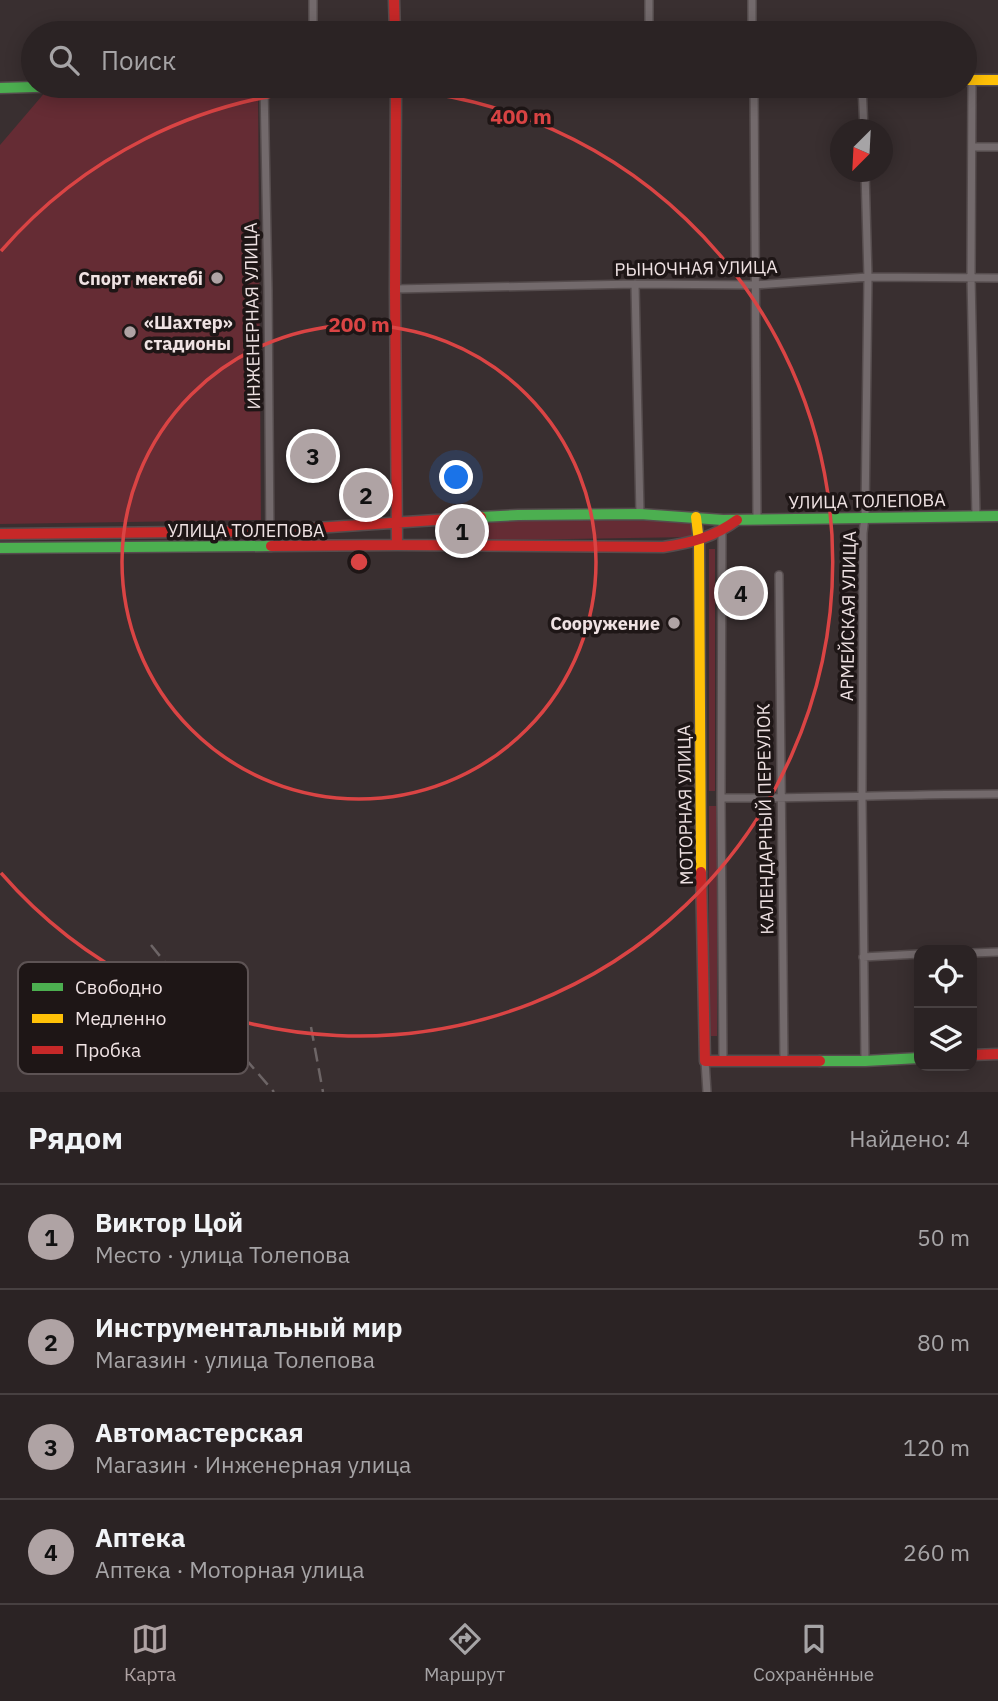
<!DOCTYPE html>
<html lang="ru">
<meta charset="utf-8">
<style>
:root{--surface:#2b2324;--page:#332b2c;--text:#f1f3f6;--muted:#a6a4a6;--line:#474041;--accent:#afa3a4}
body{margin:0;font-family:"IBM Plex Sans",sans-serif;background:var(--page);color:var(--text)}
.controls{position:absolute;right:21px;bottom:21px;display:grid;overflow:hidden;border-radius:14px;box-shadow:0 4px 18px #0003}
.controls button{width:63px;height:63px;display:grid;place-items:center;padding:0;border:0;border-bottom:2px solid var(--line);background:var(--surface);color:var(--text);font:35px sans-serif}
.compass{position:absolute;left:830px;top:119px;width:63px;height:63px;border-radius:50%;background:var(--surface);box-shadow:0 4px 18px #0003;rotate:204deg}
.you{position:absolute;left:457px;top:478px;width:24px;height:24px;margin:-18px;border:5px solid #fff;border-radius:50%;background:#1a73e8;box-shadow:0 0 0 10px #1a73e833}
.badge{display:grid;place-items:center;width:46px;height:46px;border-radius:50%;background:var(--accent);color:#111;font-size:23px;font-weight:700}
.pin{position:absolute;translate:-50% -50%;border:4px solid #fff;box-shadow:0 2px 7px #0006}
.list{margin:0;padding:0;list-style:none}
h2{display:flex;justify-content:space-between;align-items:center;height:91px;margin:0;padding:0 28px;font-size:30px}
h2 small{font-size:23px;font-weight:400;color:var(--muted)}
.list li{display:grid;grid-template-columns:46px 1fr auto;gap:21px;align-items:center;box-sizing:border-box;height:105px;padding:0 28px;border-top:2px solid var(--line)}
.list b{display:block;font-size:26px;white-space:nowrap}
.list p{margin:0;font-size:23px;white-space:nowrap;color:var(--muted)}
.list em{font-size:23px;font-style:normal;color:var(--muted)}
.icon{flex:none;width:38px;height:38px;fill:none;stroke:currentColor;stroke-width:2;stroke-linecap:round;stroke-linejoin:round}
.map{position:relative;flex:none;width:998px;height:1092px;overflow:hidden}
.search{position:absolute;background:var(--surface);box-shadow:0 4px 18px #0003;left:21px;right:21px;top:21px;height:77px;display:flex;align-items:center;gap:18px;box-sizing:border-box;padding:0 24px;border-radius:38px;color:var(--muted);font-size:26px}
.sheet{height:511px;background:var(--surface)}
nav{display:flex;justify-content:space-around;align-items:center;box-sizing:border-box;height:98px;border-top:2px solid var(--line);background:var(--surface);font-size:19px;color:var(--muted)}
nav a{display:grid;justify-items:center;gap:4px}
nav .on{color:var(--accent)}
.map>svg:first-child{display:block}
.green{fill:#652c34}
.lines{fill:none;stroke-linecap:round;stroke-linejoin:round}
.street-casing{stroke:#554c4d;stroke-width:10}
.fast-casing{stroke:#554c4d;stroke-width:13}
.slow-casing{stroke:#554c4d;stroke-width:13}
.jam-casing{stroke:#554c4d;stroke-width:13}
.street{stroke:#736a6c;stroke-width:7}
.fast{stroke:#4caf50;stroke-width:10}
.slow{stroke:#ffc107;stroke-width:10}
.jam{stroke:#c62828;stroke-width:10}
.rail{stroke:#6d6566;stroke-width:2.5;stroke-dasharray:14 7;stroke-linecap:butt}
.ring{fill:none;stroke:#da4444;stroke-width:3.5}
.poi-dot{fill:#afa3a4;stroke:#1e1616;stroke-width:2.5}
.labels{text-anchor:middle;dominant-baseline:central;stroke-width:7;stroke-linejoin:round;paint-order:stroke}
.street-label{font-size:18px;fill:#efe2e3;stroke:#1e1616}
.poi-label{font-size:18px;font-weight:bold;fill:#efe2e3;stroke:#1e1616;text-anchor:end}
.key{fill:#1e1616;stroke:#5d5354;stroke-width:2}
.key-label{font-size:19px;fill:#efe2e3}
.centre{fill:#da4444;stroke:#1e1616;stroke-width:3.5}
.ring-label{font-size:21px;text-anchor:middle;font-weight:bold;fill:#da4444;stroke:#1e1616;stroke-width:7;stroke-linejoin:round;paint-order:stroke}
</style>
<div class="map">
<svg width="998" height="1092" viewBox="0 0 998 1092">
<rect width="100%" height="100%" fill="#392f30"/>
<path class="green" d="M258,88L261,520L0,524V145L47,90Z
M515,520L691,521L692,537L451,541L450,523Z
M709,549H715V791H709Z
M709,806H717V1036H709Z"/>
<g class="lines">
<g class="street-casing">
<path id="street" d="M313,0V33
M649,0V33
M752,0V33
M972,80L971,277L976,516
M264,86L268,290L270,546
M754,86L757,519
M862,86L864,130
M972,147H998
M865,172L868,277L865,517L863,533L862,797L865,1061
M635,284L640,514
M395,289L635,284L755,285L868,277L998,278
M722,526L721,798L723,1061
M779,575L784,1062
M721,798C813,799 906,794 998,794
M972,953L998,952
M863,957L919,954
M705,1061L707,1092"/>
</g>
<g class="fast-casing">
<path id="fast" d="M0,88L67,86
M481,517L518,515L640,514L723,520L998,516
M0,548L271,546
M820,1061H865L919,1058"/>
</g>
<g class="slow-casing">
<path id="slow" d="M965,80H998
M443,86H607
M696,517L699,542L701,872"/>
</g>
<g class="jam-casing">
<path id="jam" d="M394,0L395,33
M396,86L395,289L397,545
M0,534L270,531L481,517
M271,546L397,545L663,547C691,543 714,537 737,520
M701,872L705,1061H820
M972,1055L998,1054"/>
</g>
<use href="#street" class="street"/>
<use href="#fast" class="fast"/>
<use href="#slow" class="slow"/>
<use href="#jam" class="jam"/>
<path class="rail" d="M151,945L205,1012L274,1092
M311,1027L323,1092"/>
</g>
<g class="ring">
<circle cx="359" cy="562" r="237"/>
<path d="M1 251A474 474 0 1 1 1 873"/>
</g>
<g class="poi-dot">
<circle cx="217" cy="278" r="7"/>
<circle cx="130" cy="332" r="7"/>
<circle cx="674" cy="623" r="7"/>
</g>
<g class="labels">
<g class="street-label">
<text transform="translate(696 268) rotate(-1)">РЫНОЧНАЯ УЛИЦА</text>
<text transform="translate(252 316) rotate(-91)">ИНЖЕНЕРНАЯ УЛИЦА</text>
<text transform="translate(867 501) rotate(-1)">УЛИЦА ТОЛЕПОВА</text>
<text x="246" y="530">УЛИЦА ТОЛЕПОВА</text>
<text transform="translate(848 616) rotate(-89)">АРМЕЙСКАЯ УЛИЦА</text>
<text transform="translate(685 805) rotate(-91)">МОТОРНАЯ УЛИЦА</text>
<text transform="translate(765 819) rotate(-91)">КАЛЕНДАРНЫЙ ПЕРЕУЛОК</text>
</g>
<g class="poi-label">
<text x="203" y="278">Спорт мектебі</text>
<text x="144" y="322" text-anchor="start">«Шахтер»<tspan x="144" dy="21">стадионы</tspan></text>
<text x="660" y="623">Сооружение</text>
</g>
</g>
<rect x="18" y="962" width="230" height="112" rx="10" class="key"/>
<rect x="32" y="983" width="31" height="8" fill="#4caf50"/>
<rect x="32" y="1014" width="31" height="9" fill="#ffc107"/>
<rect x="32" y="1046" width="31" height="8" fill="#c62828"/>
<g class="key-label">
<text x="75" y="994">Свободно</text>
<text x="75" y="1025">Медленно</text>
<text x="75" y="1057">Пробка</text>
</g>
<circle cx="359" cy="562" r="10" class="centre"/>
<g class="ring-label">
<text x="521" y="124">400 m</text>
<text x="359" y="332">200 m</text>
</g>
</svg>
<div class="controls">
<button><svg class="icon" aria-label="locate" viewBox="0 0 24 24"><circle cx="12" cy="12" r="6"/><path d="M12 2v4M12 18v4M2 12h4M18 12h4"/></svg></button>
<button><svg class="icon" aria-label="layers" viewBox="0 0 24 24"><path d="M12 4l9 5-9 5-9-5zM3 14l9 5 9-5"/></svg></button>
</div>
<svg class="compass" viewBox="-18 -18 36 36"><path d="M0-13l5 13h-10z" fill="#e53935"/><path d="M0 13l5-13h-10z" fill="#a6a4a6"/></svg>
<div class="you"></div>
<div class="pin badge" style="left:462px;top:531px">1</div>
<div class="pin badge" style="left:366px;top:495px">2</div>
<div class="pin badge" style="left:313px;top:456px">3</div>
<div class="pin badge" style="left:741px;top:593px">4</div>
<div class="search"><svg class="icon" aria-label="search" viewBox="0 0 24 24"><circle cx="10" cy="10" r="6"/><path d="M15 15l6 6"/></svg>Поиск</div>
</div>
<section class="sheet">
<h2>Рядом<small>Найдено: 4</small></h2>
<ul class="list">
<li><span class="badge">1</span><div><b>Виктор Цой</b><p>Место · улица Толепова</p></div><em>50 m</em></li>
<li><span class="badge">2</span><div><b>Инструментальный мир</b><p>Магазин · улица Толепова</p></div><em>80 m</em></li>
<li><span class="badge">3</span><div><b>Автомастерская</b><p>Магазин · Инженерная улица</p></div><em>120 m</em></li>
<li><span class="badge">4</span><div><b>Аптека</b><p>Аптека · Моторная улица</p></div><em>260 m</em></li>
</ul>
</section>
<nav>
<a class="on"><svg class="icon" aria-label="map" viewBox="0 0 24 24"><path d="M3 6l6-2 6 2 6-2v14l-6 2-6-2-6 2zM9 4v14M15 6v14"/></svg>Карта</a>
<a><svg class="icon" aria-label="directions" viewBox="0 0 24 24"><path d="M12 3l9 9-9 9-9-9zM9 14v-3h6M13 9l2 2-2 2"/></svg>Маршрут</a>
<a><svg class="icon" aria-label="saved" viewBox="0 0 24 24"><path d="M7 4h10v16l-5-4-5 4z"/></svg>Сохранённые</a>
</nav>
